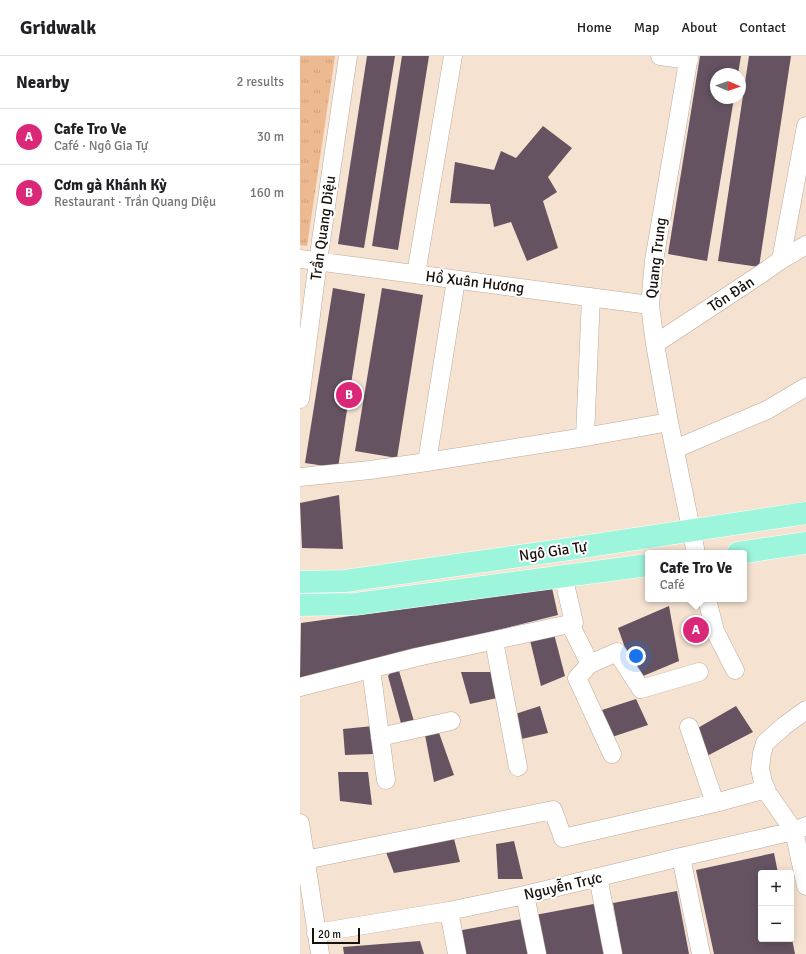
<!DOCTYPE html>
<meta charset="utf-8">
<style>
:root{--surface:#fff;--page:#f6f6f6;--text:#202124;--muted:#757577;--line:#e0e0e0;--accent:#db2777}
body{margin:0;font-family:Signika,sans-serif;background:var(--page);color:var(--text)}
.controls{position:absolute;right:12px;bottom:12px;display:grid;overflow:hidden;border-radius:4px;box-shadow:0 2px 10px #0003}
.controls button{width:36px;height:36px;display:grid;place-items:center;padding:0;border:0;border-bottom:1px solid var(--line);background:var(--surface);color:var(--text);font:20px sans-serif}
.compass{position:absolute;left:410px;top:12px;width:36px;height:36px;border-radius:50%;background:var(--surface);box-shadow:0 2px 10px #0003;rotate:92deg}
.scale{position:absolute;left:12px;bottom:10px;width:48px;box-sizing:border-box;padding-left:4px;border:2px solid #17100b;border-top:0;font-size:11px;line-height:14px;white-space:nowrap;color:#17100b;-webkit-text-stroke:3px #fff;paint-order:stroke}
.you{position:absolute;left:336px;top:600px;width:14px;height:14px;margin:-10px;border:3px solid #fff;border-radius:50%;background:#1a73e8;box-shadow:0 0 0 6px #1a73e833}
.badge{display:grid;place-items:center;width:26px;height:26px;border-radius:50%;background:var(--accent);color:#fff;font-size:13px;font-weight:700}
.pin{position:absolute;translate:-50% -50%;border:2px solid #fff;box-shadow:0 1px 4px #0006}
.popup{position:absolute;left:345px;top:494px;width:102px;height:52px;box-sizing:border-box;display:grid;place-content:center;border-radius:4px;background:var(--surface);filter:drop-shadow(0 1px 3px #0005);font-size:13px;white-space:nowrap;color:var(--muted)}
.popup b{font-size:15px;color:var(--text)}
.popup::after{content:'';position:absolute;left:50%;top:100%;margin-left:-8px;border:8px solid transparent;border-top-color:var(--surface)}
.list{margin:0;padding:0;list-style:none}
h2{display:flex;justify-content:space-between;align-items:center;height:52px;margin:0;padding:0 16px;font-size:17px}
h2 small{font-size:13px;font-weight:400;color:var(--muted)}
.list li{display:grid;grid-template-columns:26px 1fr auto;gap:12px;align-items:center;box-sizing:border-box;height:56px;padding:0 16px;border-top:1px solid var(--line)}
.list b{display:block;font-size:15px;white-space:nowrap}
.list p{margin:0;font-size:13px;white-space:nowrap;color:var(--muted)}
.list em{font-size:13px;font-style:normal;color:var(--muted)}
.map{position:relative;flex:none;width:506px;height:898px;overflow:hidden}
header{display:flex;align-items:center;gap:24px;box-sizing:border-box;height:56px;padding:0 20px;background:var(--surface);border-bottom:1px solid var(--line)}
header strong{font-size:19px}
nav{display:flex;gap:22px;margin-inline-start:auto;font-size:14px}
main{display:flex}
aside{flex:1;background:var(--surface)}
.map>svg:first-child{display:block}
.grass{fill:url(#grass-tufts)}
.building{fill:#655361}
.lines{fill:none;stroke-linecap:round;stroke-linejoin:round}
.minor-casing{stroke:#bca999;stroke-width:19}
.major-casing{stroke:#fff;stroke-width:23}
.minor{stroke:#fff;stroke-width:18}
.major{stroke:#9df5dc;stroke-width:22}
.labels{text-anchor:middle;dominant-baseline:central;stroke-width:4;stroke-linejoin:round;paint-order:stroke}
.street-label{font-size:15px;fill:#17100b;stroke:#fff}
</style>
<header>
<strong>Gridwalk</strong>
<nav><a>Home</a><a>Map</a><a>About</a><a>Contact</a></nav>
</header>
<main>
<aside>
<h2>Nearby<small>2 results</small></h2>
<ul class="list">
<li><span class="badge">A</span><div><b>Cafe Tro Ve</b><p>Café · Ngô Gia Tự</p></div><em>30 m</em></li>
<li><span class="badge">B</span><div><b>Cơm gà Khánh Kỳ</b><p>Restaurant · Trần Quang Diệu</p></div><em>160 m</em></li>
</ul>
</aside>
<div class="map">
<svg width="506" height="898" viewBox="0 0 506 898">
<defs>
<pattern id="grass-tufts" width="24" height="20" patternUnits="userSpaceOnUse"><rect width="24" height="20" fill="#ecb990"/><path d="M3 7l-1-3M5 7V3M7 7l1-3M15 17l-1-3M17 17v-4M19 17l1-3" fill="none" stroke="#ca9e7b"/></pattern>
</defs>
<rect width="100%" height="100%" fill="#f6e2d1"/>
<path class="grass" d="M0,0H35L7,190L0,189Z"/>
<path class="building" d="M67,0H95L64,192L38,188Z
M102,0H129L98,194L72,190Z
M400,0H441L438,18H416V42H434L407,205L368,198Z
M449,0H491L459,211L418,205Z
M243,70L272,92L248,121L257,136L243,145L258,192L227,205L211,166L194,171L190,148L150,147L155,106L194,114L201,95L216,102Z
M33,232L65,238L38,412L5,407Z
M82,232L123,239L97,402L55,395Z
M39,439L43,493L2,492L0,447Z
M252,532L258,559L0,623L1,567Z
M369,550L379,605L336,623L318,572Z
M254,578L265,620L241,630L229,580Z
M97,608L116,672L102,671L88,620Z
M161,616H191L197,642L170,648Z
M336,643L348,669L309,682L302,654Z
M240,650L248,677L208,686L209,660Z
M436,650L453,676L405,701L389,677Z
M73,670L74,698L45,699L43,673Z
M138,674L154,719L134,726L125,679Z
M38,716H68L72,749L40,745Z
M152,775L160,806L94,817L84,791Z
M214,785L223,823H198L196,788Z
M474,797L478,817H461V883H492L495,898H414L396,814Z
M377,835L389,898H322L313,847Z
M299,847L309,898H242L235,859Z
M222,863L228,898H161L157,875Z
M120,885L124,898H44L43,891Z"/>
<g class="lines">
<g class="minor-casing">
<path id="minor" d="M360,0L389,4
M389,0L354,205L350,249L355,288L369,366L396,497
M0,203L350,249
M481,204L506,70
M116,218L153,0
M355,288L461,218L481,204L506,189
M0,343L18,205L48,0
M285,381L291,241
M375,393L467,354L506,331
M127,406L156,224
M0,421L70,414L127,406L285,381L369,366
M407,543L415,575L435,614
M270,568L290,608L277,622L312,698
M194,585L218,711
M290,608L317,596L341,633L399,616
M71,613L86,724
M0,631L117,601L274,567L263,519
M506,654L484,670L465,687L462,697L460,713L463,726L468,738L494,775L506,830
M389,671L415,747L466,733
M80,681L151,665
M0,767L20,898
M381,801L401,898
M5,804L253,754L263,782L415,747
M298,821L313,898
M225,839L237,898
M149,855L157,898
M16,877L149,855L225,839L381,801L494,775L506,770"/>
</g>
<g class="major-casing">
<path id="major" d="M438,497L506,487
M0,526L45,525L269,493L506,457
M0,549L56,548L348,509"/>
</g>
<use href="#minor" class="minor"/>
<use href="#major" class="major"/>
</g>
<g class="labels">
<g class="street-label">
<text transform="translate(23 172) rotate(-82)">Trần Quang Diệu</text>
<text transform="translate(356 202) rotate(-83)">Quang Trung</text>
<text transform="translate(175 226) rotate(7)">Hồ Xuân Hương</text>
<text transform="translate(431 238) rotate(-33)">Tôn Đản</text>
<text transform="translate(253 495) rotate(-8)">Ngô Gia Tự</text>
<text transform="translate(263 830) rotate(-13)">Nguyễn Trực</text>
</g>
</g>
</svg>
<div class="controls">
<button>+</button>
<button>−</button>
</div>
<svg class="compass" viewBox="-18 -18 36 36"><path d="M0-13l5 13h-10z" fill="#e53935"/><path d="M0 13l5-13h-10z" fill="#757577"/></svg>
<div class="scale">20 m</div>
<div class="you"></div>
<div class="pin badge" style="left:396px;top:574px">A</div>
<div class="popup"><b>Cafe Tro Ve</b>Café</div>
<div class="pin badge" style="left:49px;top:339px">B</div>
</div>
</main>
